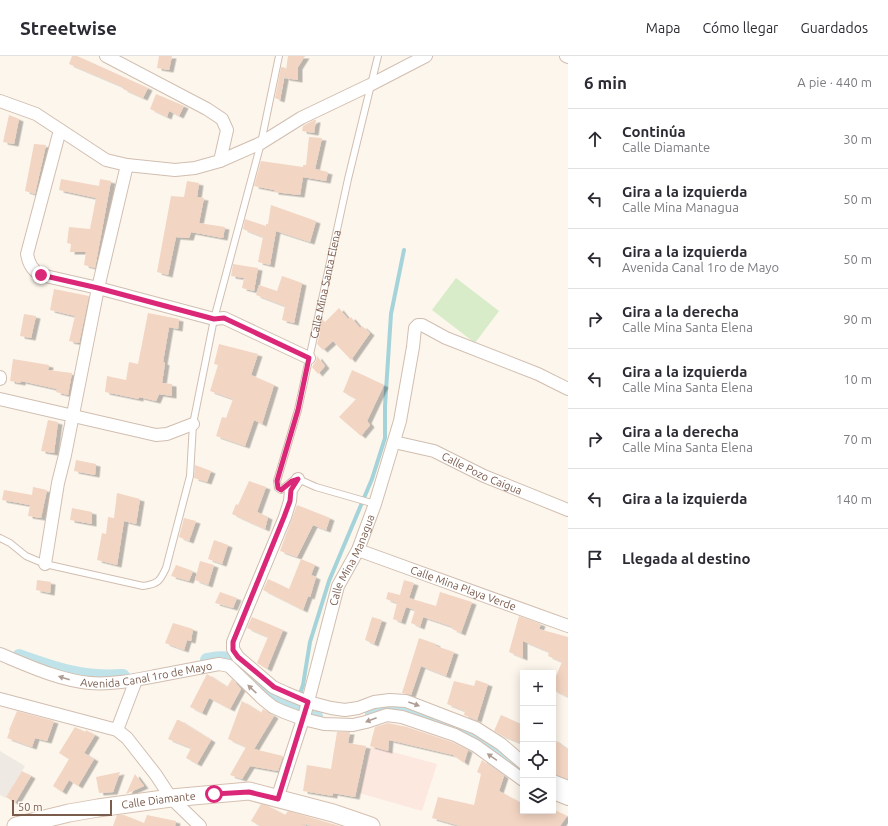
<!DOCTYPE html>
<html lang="es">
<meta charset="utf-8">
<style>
:root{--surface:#fff;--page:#f2f2f3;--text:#2b2b33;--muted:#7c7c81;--line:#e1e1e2}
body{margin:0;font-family:Ubuntu,sans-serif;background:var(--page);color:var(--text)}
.controls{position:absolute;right:12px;bottom:12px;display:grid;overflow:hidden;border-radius:0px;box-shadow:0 2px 10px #0003}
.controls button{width:36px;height:36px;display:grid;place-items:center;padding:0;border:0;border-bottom:1px solid var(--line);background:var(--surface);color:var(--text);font:20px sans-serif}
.scale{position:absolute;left:12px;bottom:10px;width:100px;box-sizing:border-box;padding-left:4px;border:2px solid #7a5c4d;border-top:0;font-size:11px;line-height:14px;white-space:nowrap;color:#7a5c4d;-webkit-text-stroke:3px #fffaf3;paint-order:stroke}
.stop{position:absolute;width:12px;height:12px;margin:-9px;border:3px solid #db2777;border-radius:50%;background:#fff}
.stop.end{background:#db2777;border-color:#fff;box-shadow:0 1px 4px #0008}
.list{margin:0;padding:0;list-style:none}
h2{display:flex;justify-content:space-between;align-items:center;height:52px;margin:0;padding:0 16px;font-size:17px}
h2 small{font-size:13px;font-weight:400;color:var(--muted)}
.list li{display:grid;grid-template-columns:26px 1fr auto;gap:12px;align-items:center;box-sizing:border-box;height:60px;padding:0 16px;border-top:1px solid var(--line)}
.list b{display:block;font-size:15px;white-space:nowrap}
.list p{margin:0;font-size:13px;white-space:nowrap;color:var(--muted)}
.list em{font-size:13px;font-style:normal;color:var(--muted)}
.icon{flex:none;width:22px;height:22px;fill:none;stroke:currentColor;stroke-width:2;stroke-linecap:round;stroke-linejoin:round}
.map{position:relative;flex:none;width:568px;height:770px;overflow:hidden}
header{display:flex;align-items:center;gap:24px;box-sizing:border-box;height:56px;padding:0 20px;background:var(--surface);border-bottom:1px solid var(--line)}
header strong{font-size:19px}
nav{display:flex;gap:22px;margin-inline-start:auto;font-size:14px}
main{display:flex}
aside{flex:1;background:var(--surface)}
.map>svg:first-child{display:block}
.commercial{fill:#fde8e0}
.industrial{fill:#efe9e4}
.green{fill:#d8ecc9}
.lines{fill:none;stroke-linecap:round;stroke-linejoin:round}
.stream{stroke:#a5d3da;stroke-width:4}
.canal{stroke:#bfe3e8;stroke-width:14}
.building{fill:#f3d5c3;filter:url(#shadow)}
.lane-casing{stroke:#d1beb0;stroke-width:8}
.street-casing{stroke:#d1beb0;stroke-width:14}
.secondary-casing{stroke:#d6c0b0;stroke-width:19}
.lane{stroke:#fff;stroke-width:6}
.street{stroke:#fff;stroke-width:12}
.secondary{stroke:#fff;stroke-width:17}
.oneway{fill:#af9d94}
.route{stroke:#db2777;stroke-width:5}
.labels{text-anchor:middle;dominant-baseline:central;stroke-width:3;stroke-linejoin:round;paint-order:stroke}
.street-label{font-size:11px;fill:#7a5c4d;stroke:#fffaf3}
</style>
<header>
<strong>Streetwise</strong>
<nav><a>Mapa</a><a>Cómo llegar</a><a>Guardados</a></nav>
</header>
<main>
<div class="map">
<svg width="568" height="770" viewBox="0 0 568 770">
<defs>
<filter id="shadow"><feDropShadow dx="4.5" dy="2.5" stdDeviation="0" flood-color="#0004"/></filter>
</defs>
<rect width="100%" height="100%" fill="#fdf6ec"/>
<path class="commercial" d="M371,690L437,708L422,755L359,737Z"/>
<path class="industrial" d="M0,695L25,710L6,742L0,739Z"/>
<path class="green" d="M456,222L499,255L475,287L432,254Z"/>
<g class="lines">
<path class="stream" d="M295,653L303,629L310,586L329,525L372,423L385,382V350L391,258L404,194"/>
<path class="canal" d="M19,600C55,613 85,623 123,620
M207,604C213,603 221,601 228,603C243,607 255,631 268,640C282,650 300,656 316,660
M372,658L387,653H402L422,660L473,680L486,688L523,715"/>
</g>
<path class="building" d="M72,0H77L148,32L143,42L123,33V31L69,8Z
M159,0H172L169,14L157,12Z
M288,0H305L298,11V24L285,22Z
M281,11L286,12L280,44L275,42Z
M156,38L184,50L179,60L169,55L167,61L150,53Z
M9,59L19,63L14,88L3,86Z
M314,64H316L314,77L302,75L303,70Z
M309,81L322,82L315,113L328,116L326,125L303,121L300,139L274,136V134L254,130L261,105L303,111V109H306Z
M34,88L46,89L35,138L25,135Z
M61,123L99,130L100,123L111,125L95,212L84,209L86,196H70L71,188L67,187L69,171L90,173L96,142L59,134Z
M187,125L199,127L197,141L204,142L199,167L225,171L223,182L191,176L189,182L176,181L168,219L157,216L171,140L184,141Z
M271,149L316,165L310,186L276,175L270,209L258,206L263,181L243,173L245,163L266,170V168H268Z
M233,208L258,212L254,235L242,232L244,222L231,220Z
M282,220L302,227L294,267L282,264L285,250L256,239L259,229L277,235Z
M54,233L89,240L79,287L69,285L75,260L50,254Z
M339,252L348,263L351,261L360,272L362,270L370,277L351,304L333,285L323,294L317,288L320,277L319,276L322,263L325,266Z
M148,257L179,263L178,273L169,271L163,306L165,307L162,327L172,328V340L159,338L156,345L139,341V343L105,336L107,320L126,324L129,306L138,308Z
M24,258L36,260L31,282L20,280Z
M219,288L258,298L251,319L274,329L262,368L254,364L245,390L216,380L222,361L226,362L233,343L210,335L218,309L214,308Z
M317,300L325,310L318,318L312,311L316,305Z
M13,303L49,309L48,314L72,317L68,339L56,336L57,333L21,325V327L10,325Z
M352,314L384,329L367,365L370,369L361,380L339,361L356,343L343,336Z
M48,364L58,366L54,397L41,395Z
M76,404L96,408L95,419L74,415Z
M195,409L211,415L207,426L194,422Z
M249,425L266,431L257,456L268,461L265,473L232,458L236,448L238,449Z
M33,431L47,434L41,462L28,460L30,449L2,444L4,434L32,439Z
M117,437L140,443L136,468L124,465L117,509L97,504L102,477L106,478L108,461L114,462Z
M297,449L330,462L326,474L313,469L297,501L280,495Z
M72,452L92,456V468L70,464Z
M184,462L196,465L189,485L179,481Z
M214,484L228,489L222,508L208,503Z
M301,503L315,509L311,519L316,521L310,541L308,540L303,554L263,534L268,523L289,533Z
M200,505L214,509L208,529L195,524Z
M176,509L193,515L189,525L171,520Z
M37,524L51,526L50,537L36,534Z
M404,524L414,527L409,542L436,550L440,536L472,546L461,577L452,573L453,571L423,561L420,571L411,567L415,554L406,551L401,566L393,563L397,547L386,543L388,536L400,539Z
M220,536L237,542L233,552L215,547Z
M519,560L541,568L539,573L568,581V641L553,634V627L562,606L548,600L549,596L523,585V602L509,596Z
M252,561L283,574L267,613L257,607L268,581L247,572Z
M372,561L382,564L374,588L365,584Z
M173,567L193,573L191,585L187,584L184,594L165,587Z
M419,582L436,588V590L454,596L446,620L421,610L411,639L402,637Z
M207,618L227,631L232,623L241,633L230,653L209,642L202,657L190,651Z
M476,624L488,628L477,664L464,659L465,655L447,648L454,625L474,630Z
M242,645L261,657L263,653L274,660L254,693L283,700L278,715L250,710L242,723L230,719L246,691L228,683Z
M17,655L54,665L47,685L35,682L32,691L7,682L10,674H9Z
M501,659L523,669V688L503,680L494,675Z
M177,664H179L211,684L197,708L186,702L191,692L168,683Z
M388,667L407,671L452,686L468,694L464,707L453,699L389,684L388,695L370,690L375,671Z
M75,671L85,676L86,674L95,679L84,697L94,703L78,730L69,724L62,736L53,730L69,703L59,697Z
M337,676H350L348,687L366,690L355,741L333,737V740L303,735L307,709L331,713Z
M553,683L568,694V723L553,718Z
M482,704L504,720L499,735L523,748V755H557L567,760L560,770H460L432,762L438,741L474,749L481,718L477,716Z
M22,715L31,720L15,747L6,741Z
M120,716L113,736L99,737L96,721Z
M135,718L144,730L126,738Z
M261,748L268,750L285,759L288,755L340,770H311L300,767L306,770H260L251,765Z
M117,759H124L144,767L147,759L176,765L175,770H113Z"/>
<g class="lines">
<g class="lane-casing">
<g id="lane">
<path id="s1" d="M375,448L316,431L298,423L292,425L281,434L278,432L277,425L298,354L348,123L378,0"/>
<path d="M0,482L10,487L26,500L45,508L143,530C158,528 160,525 166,512L190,420L193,368L214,263L261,87L279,0"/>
</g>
</g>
<g class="street-casing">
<g id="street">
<path d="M106,0L207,53L222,63L227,74L220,105"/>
<path d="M566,0L568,1"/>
<path d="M0,45L36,58L106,104L127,109L175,114L195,112L220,105L261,87L301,62L370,29L426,0"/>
<path d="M60,74L27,198C29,208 32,214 41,219L98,232L214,263L224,262L309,302"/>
<path d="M0,321V323"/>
<path d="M0,343L156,379L167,378L193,368"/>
<path id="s2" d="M394,386L434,395L484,420L568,454"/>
<path d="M298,423L291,434L290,445L285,461L233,586V593L238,601L273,631L286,637L308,646L331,652L345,654L358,652L374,646L390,644L406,645L476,672L501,688L523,707"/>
<path id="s3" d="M358,494L568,570"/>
<path d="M45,508L58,427L65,399L98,232L127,109"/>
<path id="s4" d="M0,598C29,610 59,624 90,627C111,629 135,624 156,620C177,616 198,612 219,608L229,610L263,643L273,651L284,656L303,663L324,668L353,669L366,666L387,659L402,661L455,679L476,690L523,724"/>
<path d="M0,643L117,674L127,682L156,719L171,742L200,770"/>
<path d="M117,674L136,624"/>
<path d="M553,725L568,731"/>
<path d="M553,737L568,743"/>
<path id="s5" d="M277,743L305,657L338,530L358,494L375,448L400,365L413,291L415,272L418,269H422L446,282L538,318L568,333"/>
</g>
</g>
<g class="secondary-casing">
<g id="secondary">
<path id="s6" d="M16,770L69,757L98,752L171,742L249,735L333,757L371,770"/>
</g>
</g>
<use href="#lane" class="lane"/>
<use href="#street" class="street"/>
<use href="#secondary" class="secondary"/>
</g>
<defs><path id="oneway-solid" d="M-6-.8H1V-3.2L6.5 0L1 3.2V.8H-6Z"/></defs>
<g class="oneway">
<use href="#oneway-solid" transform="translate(64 622) rotate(-162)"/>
<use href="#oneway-solid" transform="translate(252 633) rotate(-137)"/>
<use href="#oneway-solid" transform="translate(414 648) rotate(20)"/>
<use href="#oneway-solid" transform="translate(371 664) rotate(159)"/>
<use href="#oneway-solid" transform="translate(492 701) rotate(-145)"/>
</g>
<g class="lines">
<path class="route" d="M41,219L98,232L214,263L224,262L309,302L298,354L279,418L277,425L278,432L281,434L292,425L298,423L291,434L290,445L284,461L233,586V594L238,601L274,631L308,646L278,743L249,736L214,738"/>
</g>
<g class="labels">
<g class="street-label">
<text stroke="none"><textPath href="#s1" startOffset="315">Calle Mina Santa Elena</textPath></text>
<text stroke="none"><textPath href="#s2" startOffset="94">Calle Pozo Caigua</textPath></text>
<text stroke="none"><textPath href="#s5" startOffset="251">Calle Mina Managua</textPath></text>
<text stroke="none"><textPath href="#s3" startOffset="112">Calle Mina Playa Verde</textPath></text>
<text stroke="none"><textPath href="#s4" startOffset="152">Avenida Canal 1ro de Mayo</textPath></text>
<text stroke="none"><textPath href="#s6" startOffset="145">Calle Diamante</textPath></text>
</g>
</g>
</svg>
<div class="controls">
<button>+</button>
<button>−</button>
<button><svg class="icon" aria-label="locate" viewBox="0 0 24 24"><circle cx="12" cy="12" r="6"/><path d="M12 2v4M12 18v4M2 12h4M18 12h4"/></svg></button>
<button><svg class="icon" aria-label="layers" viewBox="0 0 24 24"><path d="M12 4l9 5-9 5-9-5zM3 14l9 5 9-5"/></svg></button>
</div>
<div class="scale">50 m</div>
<div class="stop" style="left:214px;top:738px"></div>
<div class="stop end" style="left:41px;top:219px"></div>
</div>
<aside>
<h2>6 min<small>A pie · 440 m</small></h2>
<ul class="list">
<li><svg class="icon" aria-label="ahead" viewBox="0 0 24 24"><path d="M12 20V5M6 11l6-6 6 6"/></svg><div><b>Continúa</b><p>Calle Diamante</p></div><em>30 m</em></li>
<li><svg class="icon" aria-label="left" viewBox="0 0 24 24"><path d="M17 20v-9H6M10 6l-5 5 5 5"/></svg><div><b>Gira a la izquierda</b><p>Calle Mina Managua</p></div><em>50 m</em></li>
<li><svg class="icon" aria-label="left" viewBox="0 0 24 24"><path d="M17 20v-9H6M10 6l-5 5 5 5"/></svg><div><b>Gira a la izquierda</b><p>Avenida Canal 1ro de Mayo</p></div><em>50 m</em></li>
<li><svg class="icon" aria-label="right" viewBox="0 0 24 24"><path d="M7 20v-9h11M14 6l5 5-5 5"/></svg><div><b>Gira a la derecha</b><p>Calle Mina Santa Elena</p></div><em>90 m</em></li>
<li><svg class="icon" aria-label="left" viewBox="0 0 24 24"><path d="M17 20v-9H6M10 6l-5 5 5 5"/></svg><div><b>Gira a la izquierda</b><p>Calle Mina Santa Elena</p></div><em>10 m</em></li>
<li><svg class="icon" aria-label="right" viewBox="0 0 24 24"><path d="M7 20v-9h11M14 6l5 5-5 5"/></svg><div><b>Gira a la derecha</b><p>Calle Mina Santa Elena</p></div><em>70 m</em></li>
<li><svg class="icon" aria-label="left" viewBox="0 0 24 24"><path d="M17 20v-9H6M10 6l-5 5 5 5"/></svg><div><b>Gira a la izquierda</b></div><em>140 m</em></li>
<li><svg class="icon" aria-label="arrive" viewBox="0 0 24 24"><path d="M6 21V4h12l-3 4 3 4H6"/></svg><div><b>Llegada al destino</b></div></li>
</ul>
</aside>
</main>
